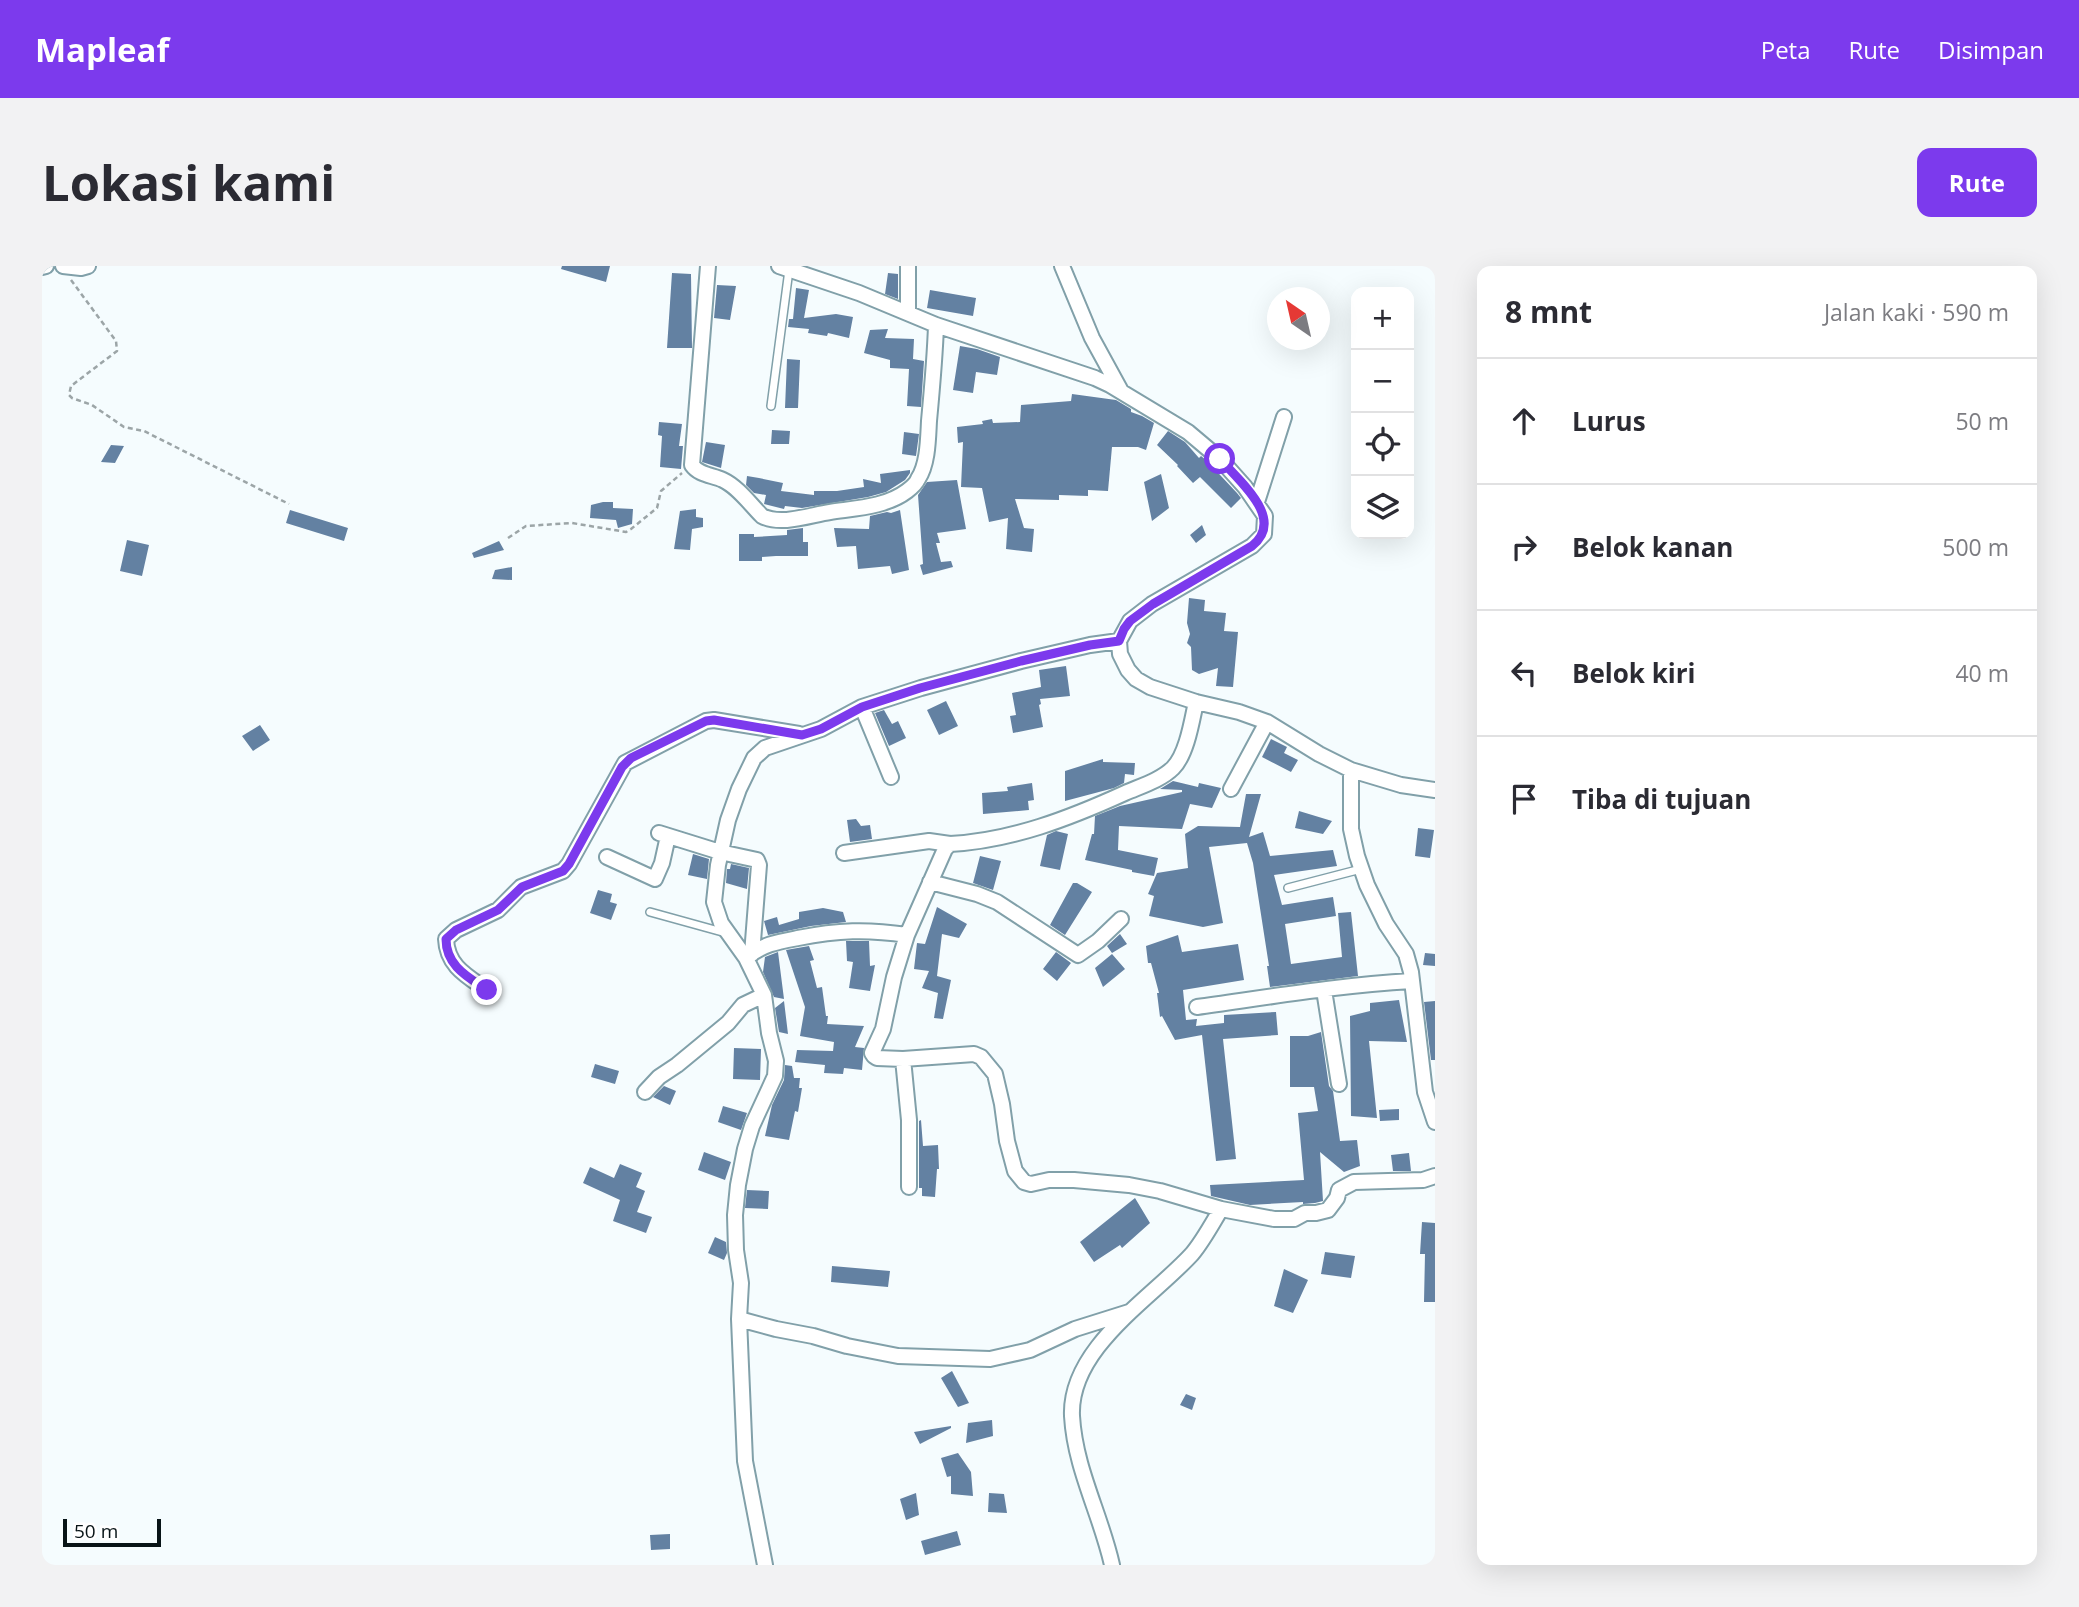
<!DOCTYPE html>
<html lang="id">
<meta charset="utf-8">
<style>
:root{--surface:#fff;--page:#f2f2f3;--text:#2b2b33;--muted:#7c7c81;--line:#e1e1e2;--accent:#7c3aed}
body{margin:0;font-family:"Open Sans",sans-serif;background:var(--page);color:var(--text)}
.controls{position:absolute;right:21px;top:21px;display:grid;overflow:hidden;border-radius:14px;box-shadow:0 7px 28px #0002}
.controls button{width:63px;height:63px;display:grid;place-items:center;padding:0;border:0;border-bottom:2px solid var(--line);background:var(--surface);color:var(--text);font:35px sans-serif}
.compass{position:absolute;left:1225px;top:21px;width:63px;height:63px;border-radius:50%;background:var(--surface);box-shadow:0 7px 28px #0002;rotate:326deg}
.scale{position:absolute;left:21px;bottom:18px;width:98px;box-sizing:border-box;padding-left:7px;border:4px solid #081417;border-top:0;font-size:19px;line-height:24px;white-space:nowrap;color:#081417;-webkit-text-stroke:5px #fff;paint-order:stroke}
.stop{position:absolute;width:21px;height:21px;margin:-16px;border:5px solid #7c3aed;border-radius:50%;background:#fff}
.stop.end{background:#7c3aed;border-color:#fff;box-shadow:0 2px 7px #0008}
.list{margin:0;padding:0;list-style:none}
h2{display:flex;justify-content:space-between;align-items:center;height:91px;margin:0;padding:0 28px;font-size:30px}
h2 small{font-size:23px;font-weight:400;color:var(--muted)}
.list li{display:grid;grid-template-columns:46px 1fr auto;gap:21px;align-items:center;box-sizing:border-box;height:126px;padding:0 28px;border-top:2px solid var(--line)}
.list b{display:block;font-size:26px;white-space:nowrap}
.list em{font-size:23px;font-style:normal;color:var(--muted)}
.icon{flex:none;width:38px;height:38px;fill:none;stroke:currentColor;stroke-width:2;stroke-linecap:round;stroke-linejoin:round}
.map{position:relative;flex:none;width:1393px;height:1299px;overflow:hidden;border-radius:14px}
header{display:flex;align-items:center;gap:42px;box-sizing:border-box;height:98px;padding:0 35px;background:var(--accent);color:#fff}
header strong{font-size:33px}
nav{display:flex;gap:38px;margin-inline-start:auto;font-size:24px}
.intro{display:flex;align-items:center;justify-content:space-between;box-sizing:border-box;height:168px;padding:0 42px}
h1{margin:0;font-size:49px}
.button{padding:18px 32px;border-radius:14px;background:var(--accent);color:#fff;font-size:24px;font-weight:700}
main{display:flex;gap:42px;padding:0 42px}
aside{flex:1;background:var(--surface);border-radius:14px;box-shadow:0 7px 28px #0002}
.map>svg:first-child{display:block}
.building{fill:#6381a2}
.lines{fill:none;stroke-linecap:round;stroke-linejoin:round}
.lane-casing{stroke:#81a0a9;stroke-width:10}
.street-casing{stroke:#81a0a9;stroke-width:18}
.path{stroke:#9ca5a7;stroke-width:2.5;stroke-dasharray:5 3.5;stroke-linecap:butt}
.lane{stroke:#fff;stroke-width:7}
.street{stroke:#fff;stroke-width:14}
.route{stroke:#7c3aed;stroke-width:9}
</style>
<header>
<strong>Mapleaf</strong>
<nav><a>Peta</a><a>Rute</a><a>Disimpan</a></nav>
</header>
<div class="intro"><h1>Lokasi kami</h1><a class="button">Rute</a></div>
<main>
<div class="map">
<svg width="1393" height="1299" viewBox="0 0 1393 1299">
<rect width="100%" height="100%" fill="#f5fcfe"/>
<path class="building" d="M520,0H568L564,16L519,3Z
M630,7L649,8L650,82H625Z
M846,7L856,8V33L843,28Z
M675,19L694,20L688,54L672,52Z
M754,22L767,24L762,52L794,48L811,51L807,72L786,67L785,70L766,67L767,63L746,61L747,53H751Z
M888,24L934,32L931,50L885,42Z
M846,63L843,72L872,73L871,93L882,95L879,141L865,140L867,103L848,102V94L822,87L828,64Z
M918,80L935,83L958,91L955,109L934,106L931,127L911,124Z
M745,93L758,94L756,142H743Z
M1030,128L1074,134L1089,143V146L1100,150L1112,157L1104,184L1096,181H1070L1066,225L1046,224V230L1017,229V234L973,233L982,262L992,263L990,286L964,283L966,252L947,256L940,222L919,221L921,176L916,177L915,161L941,158L940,155L950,153L951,157L978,156L979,139L1029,135Z
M617,156L640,158L637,180H641L639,203L618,201L620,170L616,169Z
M730,164L748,165L747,178H729Z
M1126,165L1143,176L1157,192L1159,190L1164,194L1195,227L1199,232L1189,242L1158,211L1151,217L1135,200L1136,199L1115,179Z
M862,166L877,168L874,190L860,188Z
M664,176L683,179L679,202L660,196Z
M69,179L82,180L73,197L59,196Z
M868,204V207L863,214L844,226L826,231L760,242L743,240L742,243L722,238L724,229L712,227L704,219L705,210L717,212L741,217L739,225L772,229V225H795L822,221L821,213L839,217L838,208Z
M1119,208L1127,242L1110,255L1102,216Z
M915,214L924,263L895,267L898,277H894L899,296L909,295L911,301L881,309L878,299L881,298L876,229L885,216Z
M561,236H571V242L591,243L590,258L576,262L574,254L548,252L549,239Z
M654,243V251L661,252V261L650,263L648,284L632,283L638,245Z
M248,244L306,262L302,275L244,257Z
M858,244L867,304L850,308L848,300L816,303L814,280L795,281L792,262L827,263L828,250L845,246L849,247Z
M1160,259L1164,269L1154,277L1148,269Z
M761,262V276H766V290H734L720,291V295H697V268H712V271L745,269V264Z
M85,274L107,279L100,310L78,305Z
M457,275L462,284L432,292L430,287Z
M470,301V314L450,313L453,304Z
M1147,332L1163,334L1162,345L1184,347L1182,365L1196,366L1191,421L1174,420L1176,402L1157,408L1150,404L1149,381L1145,377L1148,368L1145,357Z
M1024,400L1028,430L998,433L999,438L997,439L1001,461L971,467L968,450L974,449L970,427L999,421L997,404Z
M904,435L916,460L897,469L885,444Z
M842,444L850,458L856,455L864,472L847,480L833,447Z
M218,459L228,474L211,485L200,470Z
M1229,473L1245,481L1242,487L1256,494L1249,506L1220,491Z
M1061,493V496L1093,497L1092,509L1083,508L1082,517L1072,522L1023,535V505Z
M1131,515L1156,521L1157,517L1179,522L1170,542L1148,538L1140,563L1077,560L1076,584L1116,592L1112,610L1090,606V604L1043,594L1050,568H1052L1053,550L1078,540L1140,526V524L1118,523Z
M990,517L992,534L986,535L987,544L941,548L940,527L966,525L965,521Z
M1204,528H1219L1207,571L1221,566L1228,590L1291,584L1295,600L1232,609L1240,639L1291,631L1294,650L1243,658L1249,698L1300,691L1296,647L1309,646L1316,710L1228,721L1225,700H1227L1211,597L1205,577L1167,581L1181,657L1161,661L1107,650L1112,630L1106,628L1115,607L1146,602L1143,568L1156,560L1198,561Z
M1257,545L1290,555L1281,568L1253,562Z
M814,553L819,560L828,559L830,573L808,576L805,554Z
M1376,562L1392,564L1388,592L1373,590Z
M1014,565L1026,568L1018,604L998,600L1005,569Z
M651,588L667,593L665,613L646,609Z
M938,590L959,595L951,624L931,617Z
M689,598L707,602L705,623L684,617L685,603H688Z
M1031,617H1035L1050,626L1023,669L1008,659Z
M556,624L570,628L568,636L575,638L569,654L548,647Z
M895,641L925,658L917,672L900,668L895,710L909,714L901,753L892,752L896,727L880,722L887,705L872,703L875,677L883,678Z
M781,642L801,646L804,656L769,660L726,669L722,655L735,651L737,659L757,653V646Z
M1078,668L1085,678L1070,687L1065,680Z
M1136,669L1140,686L1196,678L1202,714L1141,724L1144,754L1155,753L1154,760L1182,757V749L1234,746L1236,769L1181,773L1194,893L1174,895L1160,769L1133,774L1120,750L1118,751L1115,727H1117L1109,697H1106L1104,680Z
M804,675H827L828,700L833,699L828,725L807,722L811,696L805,695Z
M767,680L772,694L768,695L775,722L780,721L784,750H786L785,758L822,760L813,781L822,782L820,804L802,802L801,808L782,807L783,799L753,796L755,784L791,785L792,776L758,770L763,741L744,684Z
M736,686L742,733L732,731L721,706L723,691Z
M1014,686L1029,697L1015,715L1001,703Z
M1383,687L1393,688V700L1381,699Z
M1070,688L1083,703L1061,721L1053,702Z
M1357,734L1365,776L1327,775L1335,852L1309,850L1308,750L1328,745V737Z
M742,735L746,768L737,766L733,742Z
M1393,735V794H1389L1382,736Z
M1279,766L1287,820L1291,825L1298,875L1315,874L1318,900L1302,906L1278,886L1281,935L1273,937L1261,938V936L1208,939L1169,930L1168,919L1262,914L1256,847L1276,845L1272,821H1248V770H1266Z
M692,782L719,783L718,814L691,813Z
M553,798L577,805L573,818L549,811Z
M743,799L750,800L752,812H758L757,822H760L756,846L753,845L747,874L723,870L730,839L742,814Z
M622,820L634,825L628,839L611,831Z
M681,840L705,847L699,864L676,856Z
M1357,843V854L1338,855L1337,844Z
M879,854L881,880L896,879L897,903H895L893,931L880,930V922H877V855Z
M662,886L689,896L683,914L656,904Z
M1367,887L1369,905H1351L1349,889Z
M578,898L600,907L594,921L603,925L595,946L610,951L604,967L571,955L578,934L541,917L548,901L572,912Z
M705,924L727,925L726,943L703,942Z
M1093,932L1108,957L1080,982L1078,979L1052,996L1038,976Z
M1380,956L1393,957V1036H1382L1383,988H1378Z
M673,971L684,976L685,987L682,994L666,987Z
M1283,986L1313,990L1309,1012L1279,1008Z
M790,1000L848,1005L846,1021L789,1016Z
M1242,1003L1266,1014L1251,1047L1232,1040Z
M910,1105L927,1137L916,1141L899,1112Z
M1144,1128L1154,1132L1150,1144L1138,1139Z
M950,1154L951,1170L924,1177L926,1157Z
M909,1160V1162L878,1178L872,1166Z
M916,1187L929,1206L931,1230L909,1228V1210L905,1211L899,1192Z
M874,1227L877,1249L864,1254L858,1233Z
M947,1227L962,1228L965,1247L946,1246Z
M915,1265L919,1279L883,1289L879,1275Z
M628,1268V1283L609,1284L608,1269Z"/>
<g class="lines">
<g class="lane-casing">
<path id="lane" d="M729,140L747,4
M1246,622L1319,603
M608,646L684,667"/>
</g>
<g class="street-casing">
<path id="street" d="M21,0L39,2L46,0
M666,0L650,199C657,209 670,209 681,214C696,221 708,238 720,250C739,260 768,249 788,246C814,242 844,241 865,225C869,222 874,218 876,213C886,198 886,173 887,155C890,123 893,91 894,59
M737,0L817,27L894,59L1053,112L1068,119L1146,166L1178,193L1203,221L1223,250L1222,268L1210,280L1110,338L1088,355L1077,375L1078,388L1086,404L1094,413L1108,421L1154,436L1197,446L1225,456L1277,488L1309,504L1359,519L1393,524
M1020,0L1050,72L1079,125
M0,1L4,0
M866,46V0
M1215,236L1242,151
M1077,375L1048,379L979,395L879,422L820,441L779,463L723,482L712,492L697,523L686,554L676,599L672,636L679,657L704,692L722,729L727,767L734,795L733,810L710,860L703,883L696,919L693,949L694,984L699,1017L697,1053L734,1063L771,1070L805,1080L856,1090L948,1093L988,1084L1033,1063L1087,1046
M820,441L849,511
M1309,504V563L1315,590L1325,619L1344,658L1364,688L1369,706L1383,826L1393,856
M1189,523L1225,456
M617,567L678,586L715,594L717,599L710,688
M802,587L887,575L908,578
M565,591L613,613L620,597L626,570
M888,616L935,628L955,636L1036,689L1056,675L1079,653
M705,691C722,678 735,676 756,672C796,664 825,663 865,669
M445,724C425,710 405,700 404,673L414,664L456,644L479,621L521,605L527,598L583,497L664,455L672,454L757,468
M1282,724L1297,818
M1155,741C1227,731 1298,719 1370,715
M861,793L835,792L832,790L830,787L841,763L852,711L865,669L903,583L908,578C969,575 1028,552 1083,527C1099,520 1119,514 1131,502C1145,488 1150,454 1154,436
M603,826L617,811L635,799L686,757L701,739L722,729
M867,921V854L861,793L932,788L939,791L953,808L960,838L965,875L973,905L982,916L989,918L1007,914H1032L1087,919L1118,925L1179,943L1232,953H1252L1263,947H1274L1286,944L1295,932L1297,924L1312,916L1381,914L1393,910
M697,1053L703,1195L723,1299
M1070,1299C1059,1249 1033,1203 1030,1150C1027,1082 1110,1032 1150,988C1161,975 1170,958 1179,943"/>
</g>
<path class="path" d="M29,14L74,75L75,85L29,120L27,129L30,132L50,139L82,161L102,165L247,238
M466,272L484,260L530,257L584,266L589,263L615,242L619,225L640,207"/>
<use href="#lane" class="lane"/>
<use href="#street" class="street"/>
</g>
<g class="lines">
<path class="route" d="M445,724C426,711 404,700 404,673L414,664L456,644L480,621L521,605L527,598L580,501L589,492L664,455L672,454L760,469L779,463L820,441L878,422L979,395L1048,379L1077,375L1082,363L1088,355L1111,338L1210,280C1244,253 1198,216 1178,193"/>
</g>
</svg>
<div class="controls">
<button>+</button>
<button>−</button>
<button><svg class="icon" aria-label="locate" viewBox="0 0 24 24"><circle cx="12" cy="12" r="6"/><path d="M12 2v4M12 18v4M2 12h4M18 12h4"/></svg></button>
<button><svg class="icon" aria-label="layers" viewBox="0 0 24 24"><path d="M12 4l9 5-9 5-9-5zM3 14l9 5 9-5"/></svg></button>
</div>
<svg class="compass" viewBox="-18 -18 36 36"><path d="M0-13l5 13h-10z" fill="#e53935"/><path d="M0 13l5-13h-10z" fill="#7c7c81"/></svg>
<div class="scale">50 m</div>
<div class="stop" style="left:1178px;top:193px"></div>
<div class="stop end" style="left:445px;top:724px"></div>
</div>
<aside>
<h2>8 mnt<small>Jalan kaki · 590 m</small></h2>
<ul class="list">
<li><svg class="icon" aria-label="ahead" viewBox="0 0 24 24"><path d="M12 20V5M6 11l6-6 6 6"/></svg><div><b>Lurus</b></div><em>50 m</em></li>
<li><svg class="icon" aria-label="right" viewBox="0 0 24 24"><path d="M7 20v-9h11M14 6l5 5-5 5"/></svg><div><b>Belok kanan</b></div><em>500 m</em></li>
<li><svg class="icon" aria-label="left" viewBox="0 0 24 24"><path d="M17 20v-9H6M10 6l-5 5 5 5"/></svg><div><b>Belok kiri</b></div><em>40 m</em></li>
<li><svg class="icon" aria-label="arrive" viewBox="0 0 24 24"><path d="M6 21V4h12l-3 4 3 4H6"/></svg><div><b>Tiba di tujuan</b></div></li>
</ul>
</aside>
</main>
